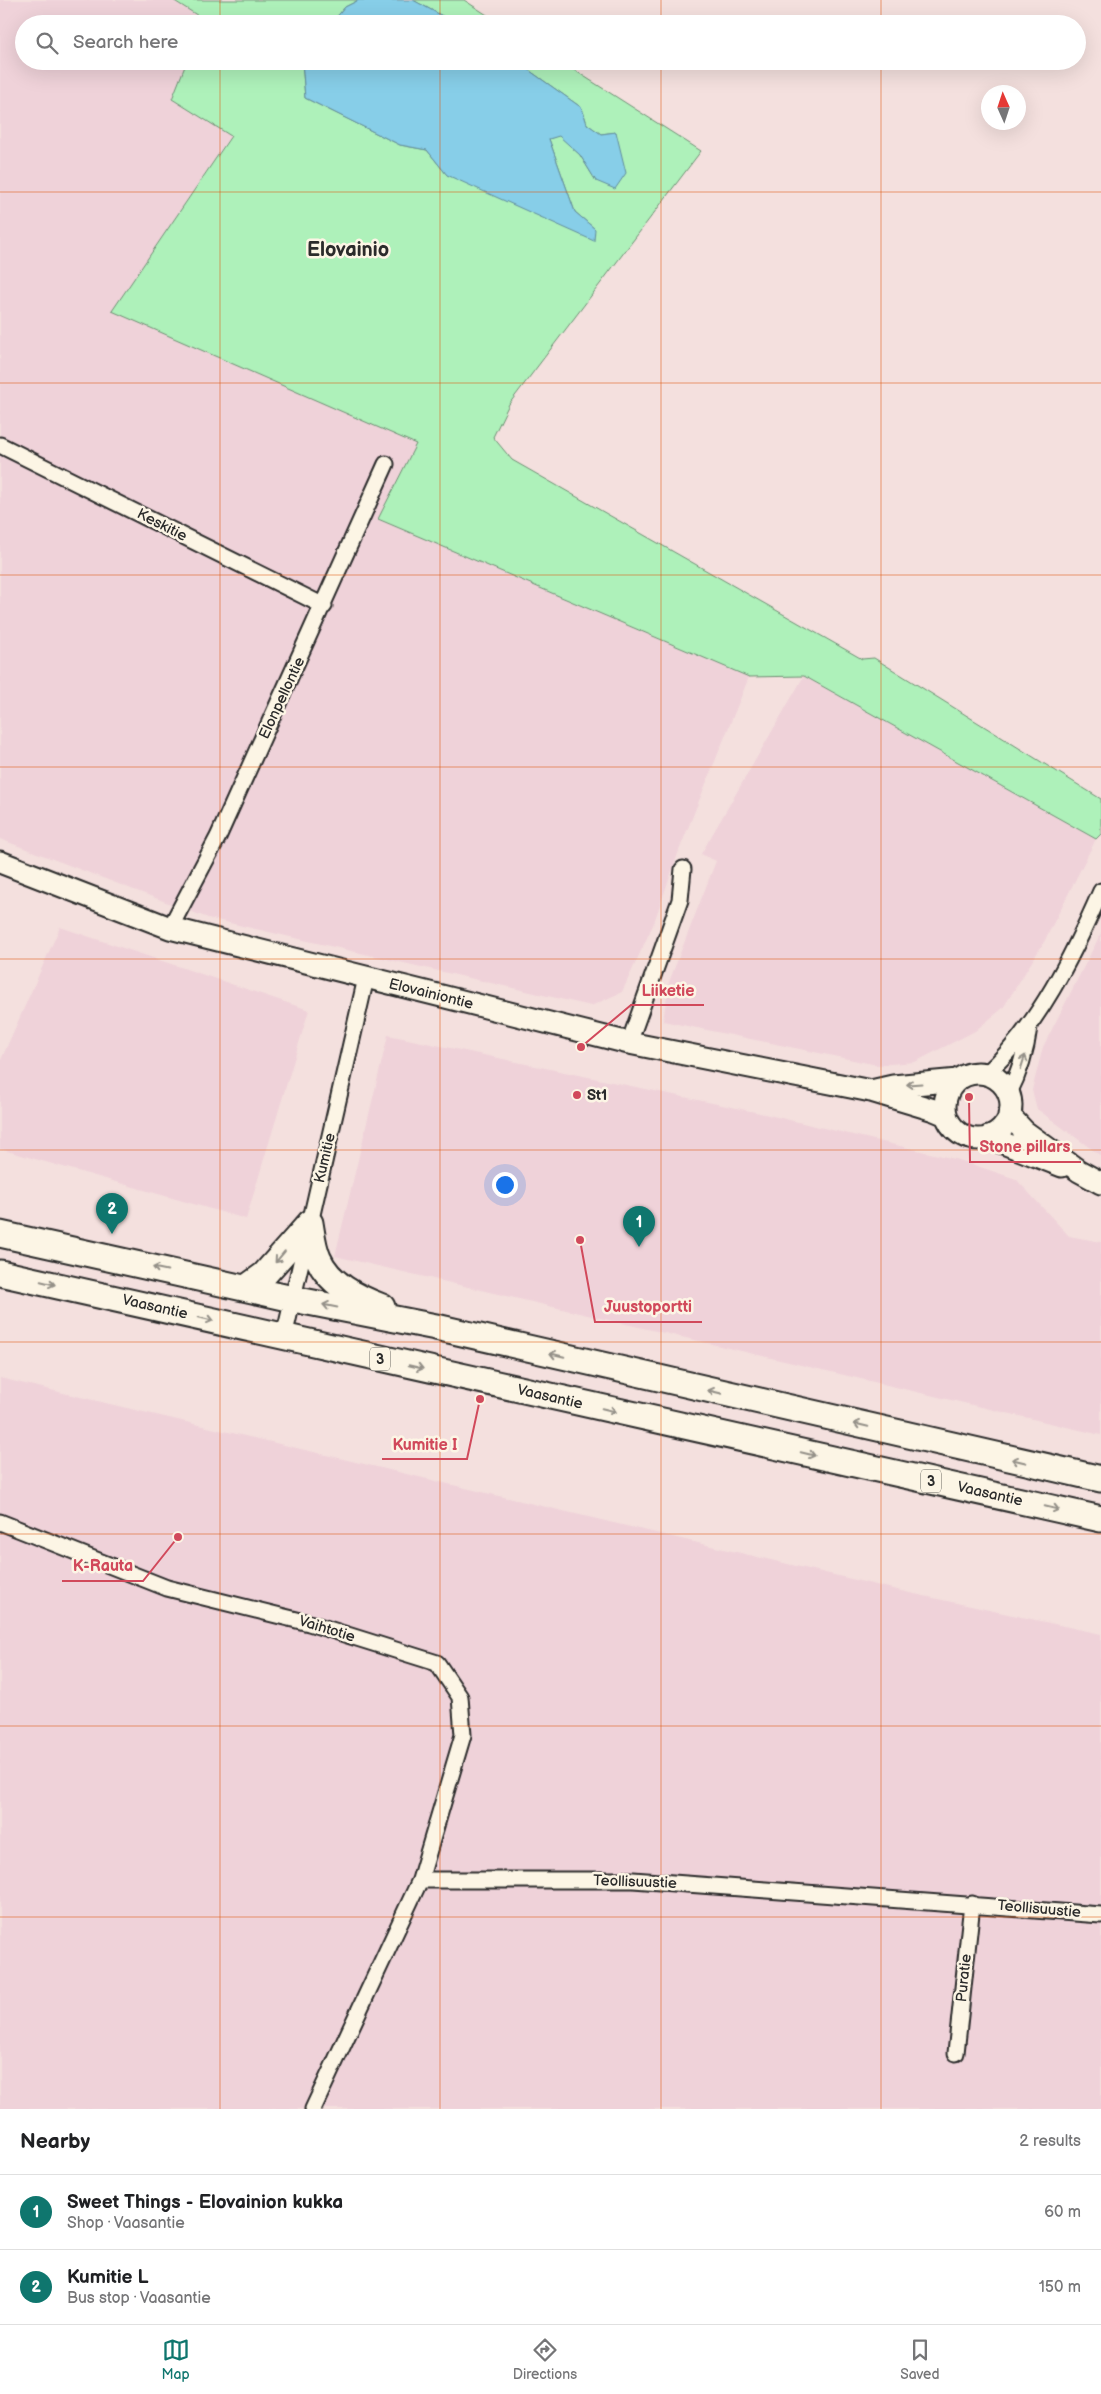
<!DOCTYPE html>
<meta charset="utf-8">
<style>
:root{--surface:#fff;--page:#f6f6f6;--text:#202124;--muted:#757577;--line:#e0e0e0;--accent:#0f766e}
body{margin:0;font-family:"Balsamiq Sans",sans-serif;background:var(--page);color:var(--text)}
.compass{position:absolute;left:981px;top:85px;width:45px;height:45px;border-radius:50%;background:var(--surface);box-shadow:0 5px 20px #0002;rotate:357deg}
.you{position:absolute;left:504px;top:1184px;width:18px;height:18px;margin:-12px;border:4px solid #fff;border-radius:50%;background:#1a73e8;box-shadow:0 0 0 8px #1a73e833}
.badge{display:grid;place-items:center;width:32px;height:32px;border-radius:50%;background:var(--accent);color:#fff;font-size:16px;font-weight:700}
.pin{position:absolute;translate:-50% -41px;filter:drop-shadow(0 1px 2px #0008)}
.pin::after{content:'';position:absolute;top:26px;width:18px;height:15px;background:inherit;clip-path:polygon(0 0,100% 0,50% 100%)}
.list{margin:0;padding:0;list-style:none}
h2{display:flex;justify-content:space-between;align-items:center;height:65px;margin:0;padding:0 20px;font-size:21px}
h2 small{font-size:16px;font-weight:400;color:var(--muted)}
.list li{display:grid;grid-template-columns:32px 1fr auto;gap:15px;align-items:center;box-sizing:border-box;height:75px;padding:0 20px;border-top:1px solid var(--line)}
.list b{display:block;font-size:19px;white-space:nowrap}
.list p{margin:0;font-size:16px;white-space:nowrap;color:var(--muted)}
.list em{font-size:16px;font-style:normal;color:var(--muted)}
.icon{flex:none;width:28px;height:28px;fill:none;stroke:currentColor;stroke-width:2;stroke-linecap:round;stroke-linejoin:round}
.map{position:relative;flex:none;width:1101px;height:2109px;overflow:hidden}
.search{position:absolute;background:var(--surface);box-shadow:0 5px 20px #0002;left:15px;right:15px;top:15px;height:55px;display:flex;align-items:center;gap:12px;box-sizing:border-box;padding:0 18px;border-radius:28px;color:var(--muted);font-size:19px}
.sheet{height:215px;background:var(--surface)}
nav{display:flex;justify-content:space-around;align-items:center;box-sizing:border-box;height:70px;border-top:1px solid var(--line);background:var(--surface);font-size:14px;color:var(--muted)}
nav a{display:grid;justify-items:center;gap:2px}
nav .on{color:var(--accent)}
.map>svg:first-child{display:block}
.built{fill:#efd2d9}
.green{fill:#aef1ba;stroke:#6c8e72}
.water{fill:#87cee8;stroke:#628d9c}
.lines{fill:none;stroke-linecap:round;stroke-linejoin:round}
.minor-casing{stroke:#2b2b2b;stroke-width:19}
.secondary-casing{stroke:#2b2b2b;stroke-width:25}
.trunk-casing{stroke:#2b2b2b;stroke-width:29}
.minor{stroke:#fcf5e5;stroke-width:15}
.secondary{stroke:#fcf5e5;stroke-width:21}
.trunk{stroke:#fcf5e5;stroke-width:25}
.oneway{stroke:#949088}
.grid{fill:none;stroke:#df570e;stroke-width:1;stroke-opacity:0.55}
.poi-dot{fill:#d1495b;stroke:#fcf5e5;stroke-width:2}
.labels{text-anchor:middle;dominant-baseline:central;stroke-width:5;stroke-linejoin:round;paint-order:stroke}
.shield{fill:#fcf5e5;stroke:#6a6863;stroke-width:1}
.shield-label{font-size:14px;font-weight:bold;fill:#2b2b2b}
.street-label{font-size:15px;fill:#2b2b2b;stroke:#fcf5e5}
.poi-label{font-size:15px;font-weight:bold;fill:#2b2b2b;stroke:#fcf5e5;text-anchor:start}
.district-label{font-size:20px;font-weight:bold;fill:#2b2b2b;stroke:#fcf5e5}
.leader{fill:none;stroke:#d1495b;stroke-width:2}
.callout-dot{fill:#d1495b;stroke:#fcf5e5;stroke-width:2}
.callout-label{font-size:16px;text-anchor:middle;font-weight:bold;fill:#d1495b;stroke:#fcf5e5;stroke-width:5;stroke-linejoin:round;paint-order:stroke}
</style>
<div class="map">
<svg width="1101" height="2109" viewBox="0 0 1101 2109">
<rect width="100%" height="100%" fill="#f4e0de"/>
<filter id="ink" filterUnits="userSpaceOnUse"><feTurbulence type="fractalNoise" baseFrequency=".02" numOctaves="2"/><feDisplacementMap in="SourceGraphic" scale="10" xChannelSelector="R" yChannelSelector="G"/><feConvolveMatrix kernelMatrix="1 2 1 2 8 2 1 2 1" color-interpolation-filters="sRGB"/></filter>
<g filter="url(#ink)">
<path class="built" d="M0,0H173L203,20L201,24H24V61H187L172,99L231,135L113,311L417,444L378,519L749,677L680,848L653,925L622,992L591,1006L208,918L0,839Z
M804,676L1096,839L1044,942L1003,1008L975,1031L915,1062L877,1065L663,1021L669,982L716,861L701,854Z
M60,927L309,1010L246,1219L0,1149V1062Z
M1101,933V1156L1037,1109L1032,1090L1043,1047Z
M388,1035L760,1113L959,1160L1016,1179L1069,1236L1101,1242V1435L335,1256Z
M0,1378L910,1593L1101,1634V2109H0Z"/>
<path class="green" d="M173,0H359L345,7L331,24H201L203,19Z
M413,0H464L501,24H457Z
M187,61H302L305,98L400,145L427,150L447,175L595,229L575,212L549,139L559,135L580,155L596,181L616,132L601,134L587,124L582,108L516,61H560L701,151L509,404L493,437L512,460L862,659L874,658L1101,799V834L1096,839L804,676L749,677L378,519L416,444L112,311L231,136L172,99Z"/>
<path class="water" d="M359,0H413L457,24H331L345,7Z
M302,61H516L582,108L587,124L601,134L616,132L626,173L615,189L596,181L580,155L559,136L549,139L575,212L595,229L594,241L447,175L427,150L400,145L305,98Z"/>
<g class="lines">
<g class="minor-casing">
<path id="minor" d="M0,445L324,606
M170,928L218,837L386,464
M629,1043L680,900L683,869
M986,1074C1038,1027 1073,955 1101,891
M1008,1095C1020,1072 1026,1052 1029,1027
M284,1337L366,978
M0,1522L167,1588L309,1623L437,1663L460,1697L463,1735L420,1880
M956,2053L972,1904
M313,2109L420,1880H633L1101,1915"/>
</g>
<g class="secondary-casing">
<path id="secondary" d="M0,862L170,928L629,1043L871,1091L934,1110L946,1115
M945 1106a33 33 0 1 1 66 0a33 33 0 1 1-66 0Z
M871,1091L893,1086L958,1080
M1009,1115L1024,1131L1079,1171L1101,1183
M988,1137L1062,1166"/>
</g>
<g class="trunk-casing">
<path id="trunk" d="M310,1223C312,1234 313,1247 318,1258C329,1284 356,1297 382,1307
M0,1234L293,1299L436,1327L1101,1479
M0,1273L1101,1519
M246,1288L264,1275L310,1223"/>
</g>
<use href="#minor" class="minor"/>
<use href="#secondary" class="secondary"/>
<use href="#trunk" class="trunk"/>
</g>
<defs><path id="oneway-shaft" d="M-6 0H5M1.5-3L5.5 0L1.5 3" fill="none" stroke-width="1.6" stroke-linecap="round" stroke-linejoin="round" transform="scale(1.25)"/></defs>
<g class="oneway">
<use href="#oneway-shaft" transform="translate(1023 1062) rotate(-72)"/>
<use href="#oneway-shaft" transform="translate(914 1084) rotate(176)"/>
<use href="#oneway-shaft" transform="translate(280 1257) rotate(130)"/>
<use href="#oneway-shaft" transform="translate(160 1269) rotate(-168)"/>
<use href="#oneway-shaft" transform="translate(48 1283) rotate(13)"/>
<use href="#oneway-shaft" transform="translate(330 1306) rotate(-169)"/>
<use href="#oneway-shaft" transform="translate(206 1319) rotate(13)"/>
<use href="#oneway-shaft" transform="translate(557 1355) rotate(-167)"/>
<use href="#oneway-shaft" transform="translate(416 1367) rotate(13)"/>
<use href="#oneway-shaft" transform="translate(715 1392) rotate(-167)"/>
<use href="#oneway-shaft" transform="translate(609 1410) rotate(13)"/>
<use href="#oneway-shaft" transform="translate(861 1425) rotate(-167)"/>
<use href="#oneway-shaft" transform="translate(808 1454) rotate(13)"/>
<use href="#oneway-shaft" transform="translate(1019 1461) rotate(-167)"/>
<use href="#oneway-shaft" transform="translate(1052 1508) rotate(13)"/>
</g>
</g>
<path class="grid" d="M220,0V24M440,0V24M661,0V24M881,0V24M220,61V2109M440,61V2109M661,61V2109M881,61V2109M0,192H1101M0,383H1101M0,575H1101M0,767H1101M0,959H1101M0,1150H1101M0,1342H1101M0,1534H1101M0,1726H1101M0,1917H1101"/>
<circle class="poi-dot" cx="577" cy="1095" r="5"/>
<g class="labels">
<g class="shield">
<rect x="370" y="1347.5" width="20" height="23" rx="4"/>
<rect x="921" y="1469.5" width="20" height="23" rx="4"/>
</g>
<g class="shield-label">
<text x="380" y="1359">3</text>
<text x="931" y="1481">3</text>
</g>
<g class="street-label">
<text transform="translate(162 525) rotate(27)">Keskitie</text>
<text transform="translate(282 698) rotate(-65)">Elonpellontie</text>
<text transform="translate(431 994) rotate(14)">Elovainiontie</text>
<text transform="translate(325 1158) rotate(-77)">Kumitie</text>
<text transform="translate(155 1307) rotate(13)">Vaasantie</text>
<text transform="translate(550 1397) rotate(13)">Vaasantie</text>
<text transform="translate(990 1494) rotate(13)">Vaasantie</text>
<text transform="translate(327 1629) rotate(17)">Vaihtotie</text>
<text transform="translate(635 1882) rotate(2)">Teollisuustie</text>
<text transform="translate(1039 1909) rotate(5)">Teollisuustie</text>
<text transform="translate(964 1978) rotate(-84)">Puratie</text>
</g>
<g class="poi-label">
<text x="587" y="1095">St1</text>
</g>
<g class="district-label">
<text x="348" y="250">Elovainio</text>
</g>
</g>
<path class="leader" d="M581 1047L631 1005H704M969 1097L970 1162H1081M580 1240L595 1322H702M480 1399L467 1459H382M178 1537L143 1581H62"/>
<g class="callout-dot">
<circle cx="581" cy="1047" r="5"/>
<circle cx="969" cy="1097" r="5"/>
<circle cx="580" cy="1240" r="5"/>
<circle cx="480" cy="1399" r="5"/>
<circle cx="178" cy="1537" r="5"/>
</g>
<g class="callout-label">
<text x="668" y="996">Liiketie</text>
<text x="1025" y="1152">Stone pillars</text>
<text x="648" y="1312">Juustoportti</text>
<text x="425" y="1450">Kumitie I</text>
<text x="103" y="1571">K-Rauta</text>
</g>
</svg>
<svg class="compass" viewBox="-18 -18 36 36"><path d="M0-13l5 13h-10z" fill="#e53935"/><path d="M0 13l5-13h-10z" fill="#757577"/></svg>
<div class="you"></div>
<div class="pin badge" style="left:639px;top:1247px">1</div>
<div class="pin badge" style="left:112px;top:1234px">2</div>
<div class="search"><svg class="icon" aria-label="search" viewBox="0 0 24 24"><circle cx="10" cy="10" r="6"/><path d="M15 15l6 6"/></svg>Search here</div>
</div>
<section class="sheet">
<h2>Nearby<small>2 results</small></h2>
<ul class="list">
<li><span class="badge">1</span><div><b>Sweet Things - Elovainion kukka</b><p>Shop · Vaasantie</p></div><em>60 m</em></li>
<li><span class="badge">2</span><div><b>Kumitie L</b><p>Bus stop · Vaasantie</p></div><em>150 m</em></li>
</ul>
</section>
<nav>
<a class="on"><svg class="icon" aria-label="map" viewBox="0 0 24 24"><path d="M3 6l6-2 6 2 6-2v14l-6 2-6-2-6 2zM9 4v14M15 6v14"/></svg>Map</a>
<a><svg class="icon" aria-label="directions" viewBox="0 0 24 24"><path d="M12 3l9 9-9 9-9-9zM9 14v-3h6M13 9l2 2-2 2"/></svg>Directions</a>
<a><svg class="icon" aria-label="saved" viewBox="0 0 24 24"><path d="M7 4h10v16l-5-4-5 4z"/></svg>Saved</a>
</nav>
